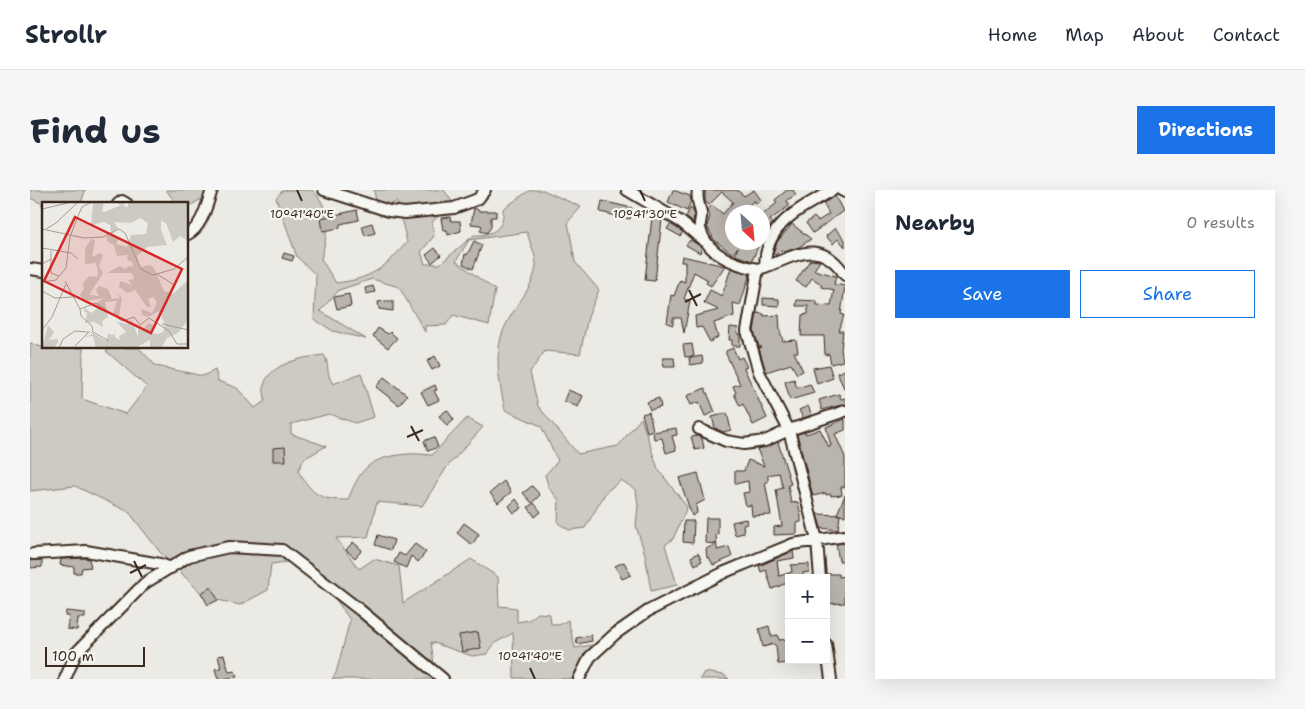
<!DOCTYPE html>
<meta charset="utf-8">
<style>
:root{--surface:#fff;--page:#f6f6f7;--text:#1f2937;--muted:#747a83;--line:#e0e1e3;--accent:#1a73e8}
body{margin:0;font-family:"Shantell Sans",sans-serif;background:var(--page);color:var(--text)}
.controls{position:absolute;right:15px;bottom:15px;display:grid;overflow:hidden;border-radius:0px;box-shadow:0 5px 20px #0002}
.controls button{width:45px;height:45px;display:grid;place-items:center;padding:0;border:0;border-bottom:1px solid var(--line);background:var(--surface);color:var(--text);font:25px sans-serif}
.compass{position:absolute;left:695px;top:15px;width:45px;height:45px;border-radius:50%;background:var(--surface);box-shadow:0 5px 20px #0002;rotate:154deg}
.scale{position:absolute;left:15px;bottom:12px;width:100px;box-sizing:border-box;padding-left:5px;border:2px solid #3b2a1e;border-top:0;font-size:14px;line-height:18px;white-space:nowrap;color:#3b2a1e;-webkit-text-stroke:4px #f6f6f2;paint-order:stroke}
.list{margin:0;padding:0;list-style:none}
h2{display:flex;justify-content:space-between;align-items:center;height:65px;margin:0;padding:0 20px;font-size:21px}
h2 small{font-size:16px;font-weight:400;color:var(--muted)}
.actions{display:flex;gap:10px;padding:15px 20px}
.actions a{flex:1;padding:11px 0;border:1px solid var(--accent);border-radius:0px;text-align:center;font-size:18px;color:var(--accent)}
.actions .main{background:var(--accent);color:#fff}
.map{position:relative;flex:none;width:815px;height:489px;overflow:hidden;border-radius:0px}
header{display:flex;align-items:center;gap:30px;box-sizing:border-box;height:70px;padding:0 25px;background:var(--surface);border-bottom:1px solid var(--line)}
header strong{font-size:24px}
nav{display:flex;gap:28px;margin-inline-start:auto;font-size:18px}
.intro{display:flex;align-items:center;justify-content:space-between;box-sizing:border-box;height:120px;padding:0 30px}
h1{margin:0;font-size:35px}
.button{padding:12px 22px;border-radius:0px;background:var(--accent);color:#fff;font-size:18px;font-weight:700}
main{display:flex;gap:30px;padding:0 30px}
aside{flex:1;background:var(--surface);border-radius:0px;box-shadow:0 5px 20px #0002}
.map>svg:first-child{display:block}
.green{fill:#cdcac4;stroke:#847a71}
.building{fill:#bab4ae;stroke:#3b2a1e}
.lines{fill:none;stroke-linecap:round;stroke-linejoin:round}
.minor-casing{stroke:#3b2a1e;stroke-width:14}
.minor{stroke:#f6f6f2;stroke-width:10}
.ticks{fill:none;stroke:#3b2a1e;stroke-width:2}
.inset-road{fill:none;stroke:#a59d95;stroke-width:1}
.view{fill:#d62828;fill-opacity:0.15;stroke:#d62828;stroke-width:2.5}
.inset-edge{fill:none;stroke:#3b2a1e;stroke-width:2.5}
.ticks-label{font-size:12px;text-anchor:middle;fill:#3b2a1e;stroke:#f6f6f2;stroke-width:4.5;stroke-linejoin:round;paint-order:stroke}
</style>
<header>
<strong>Strollr</strong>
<nav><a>Home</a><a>Map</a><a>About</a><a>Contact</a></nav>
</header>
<div class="intro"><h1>Find us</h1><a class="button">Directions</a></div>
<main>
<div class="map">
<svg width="815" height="489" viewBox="0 0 815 489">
<rect width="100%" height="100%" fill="#ebeae5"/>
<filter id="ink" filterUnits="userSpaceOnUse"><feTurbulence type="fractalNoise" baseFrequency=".02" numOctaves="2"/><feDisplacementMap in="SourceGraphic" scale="10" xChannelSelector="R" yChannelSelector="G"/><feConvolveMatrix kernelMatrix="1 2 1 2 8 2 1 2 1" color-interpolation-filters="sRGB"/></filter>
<g filter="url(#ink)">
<path class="green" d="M0,0H55L51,14H14V19L11,13L0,8Z
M136,0H178L180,4L158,17V14H147Z
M253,0H282C303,18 297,47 291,69L306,93C341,89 355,78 377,52L367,12L347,18L344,0H414L423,13L402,32L404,46L391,62L395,74H410L444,45C463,46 475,38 473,19L500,0H513L551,17L538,32L545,72L569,100L558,127L550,164L515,161L500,182L508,216L548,264L588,256L611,228L628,279L657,317L643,349L635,355L647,395L621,401L615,364L606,336L608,315L606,300L591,290L576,302L555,338L539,340L528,333L529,310L519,298L515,285L528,271L511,236L475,220C470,195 464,170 472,144C480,120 503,101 506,76C507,66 499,52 497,42L439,50L426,71L465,100L459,135L423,125L416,135L395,136V142L369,97L342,89L309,100L290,121L336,149L303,141L284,129L286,85L267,67L246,8Z
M0,153L14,158H53L52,209L96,224L117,197L76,161L82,158H109L126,176L173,186L185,180L188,191L207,198L225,218L235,211C235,206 233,200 234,195C240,173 274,167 294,165C300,175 295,182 303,194L331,183L344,227L325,233L299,224L261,234V244L296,256L274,269L268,281C283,305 289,310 318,310C331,276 341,267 379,264C386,263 394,265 402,265L437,228L453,237L417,277L392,316L347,312L338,347L306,348L329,379L344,369L369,376L373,413L441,369L468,387L469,416L487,418V432L499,430L508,423L520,424L521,434L529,435L538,430L545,458L567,454L554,489L484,488L483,443L465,453L457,464L442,466L401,452L406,489H302L306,483L320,430L292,389L265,371L241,374L238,400L210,415L175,407L129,361L99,322L45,296L0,301Z
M674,482L694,485L699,489H670Z"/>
<path class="building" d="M643,0L660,6L661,11L657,21L638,12Z
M675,0H707L714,6L724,0L731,10L726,14L724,10L713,22H702V52H711L717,55V52H730L722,71L705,65L708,57L703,64L684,50L677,36L680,26L677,20L682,15L693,24L703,12L692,2L679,15L675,12Z
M757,0H763L766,5L757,10L759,16L740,30L743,33L736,41L732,37V25L747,13L745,10Z
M805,6L813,21L783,43L776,33L784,27L788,31L799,24L793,13Z
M572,11L602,18L600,29L570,22Z
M444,18L450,21H466V27H461V37L457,43L450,41L452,36L450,35L441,34Z
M660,18L663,20L664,24L663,33L656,27Z
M327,20L329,30L310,34V38L293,41L291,28Z
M420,27L421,31H430L431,41L418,45L417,40H413L411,28Z
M622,27L632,29L625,91L615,90Z
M342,33L345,43L335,46L332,36Z
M640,34L653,42L650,46L637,39Z
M762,34L781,49L769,57L754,62L752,60L745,65L743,63L747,52Z
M805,38L815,50V57L808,49L803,54L796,46Z
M660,50L672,57L670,63L656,55Z
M444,51L452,55L443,79L433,74L435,64L437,65Z
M405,58L411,65L402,73L396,65Z
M254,63L264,66L262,71L252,68Z
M652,66L695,76L681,96L676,93L678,90L664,82L654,109L660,111L654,143L651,128H643V135L637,133L641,105L644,106L650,90L655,92V72H651Z
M780,70L790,71L784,80L806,86L804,94L815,96L811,124L814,125L809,141H813L811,160L813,171L801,174L799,164L795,165L794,146H771L772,125L778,124V116H766L767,110L787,111V115L801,116L804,100L791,97V94L782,88L776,97L766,91Z
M701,78L720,84L710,115L703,113L704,126L684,133L688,147L680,152L672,137L666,138L665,126L689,120L674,113L680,100L692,106Z
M343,96L345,102L336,104L335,98Z
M319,104L321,116L307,119L304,107Z
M733,108L749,109V116L733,115Z
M355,111H363V121L349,119L348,112Z
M727,123L734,124V126L749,125L750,141L753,151L766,150L768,162H764L773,181L767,184L761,174L736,182L729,158L732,157H729L724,141Z
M700,137L708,138L707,143L710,144V156H702V150H699Z
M348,138L358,144L360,142L367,148L358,158L343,146Z
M662,154L664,166L655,167L653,155Z
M703,158L708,169L712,167L717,177L714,178L737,228L723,235L713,214L710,216L704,204L706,203L703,196L710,194L696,164V161Z
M405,166L410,176L402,180L397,171Z
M672,166L673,173L660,175L659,168Z
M633,168H644L645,177H634Z
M799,175L803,188L787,194L783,178Z
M815,180V200L807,183Z
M354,187L377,205L369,215L346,197Z
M764,189L767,198L780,194L784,203L760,210L755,192Z
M405,195L407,200L404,201L409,210L398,215L391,202Z
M675,198L685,222L675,226L669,212L661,215L657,206Z
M538,200L553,206L548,217L534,211Z
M809,204L811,209L815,208V214L792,220L789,210Z
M629,208L631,217L620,220L617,212Z
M778,216L782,225L773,228L769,220Z
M417,220L424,230L417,236L409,226Z
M619,222L623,240L617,242L612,224Z
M697,223L701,240L693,242L685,238L682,227Z
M815,229V240L805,244L815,267V297H811L812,305L801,306V304L796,305V303L783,306L767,244L775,242L776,244L790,239L799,257L801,256L796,237Z
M646,238L647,245L642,246L646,260L636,263L632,248L624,249L623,242Z
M668,246L672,248L674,258L665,260L661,247Z
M404,247L408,257L398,261L394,251Z
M748,252L761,294L758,295L761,313L768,312L771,326V332L767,333V344L744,345V337L752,336L746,300L753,298L749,283L738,285V292H735L741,325L722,326L721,315L716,316L713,303L719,302L718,291L705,294V281H714L718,270L734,276L727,259Z
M255,257L256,271H243V258Z
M668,283L675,310L666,315L667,323L662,326L649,288Z
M474,291L481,302L468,313L460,303Z
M502,296L510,305L502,313L493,303Z
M815,305V326L810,325L808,340L791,338L787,324L810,325L807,324Z
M486,309L492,318L484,323L479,316Z
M504,313L511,322L505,327L498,317Z
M676,328H688V344H686L687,360L699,357L702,367L683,375L679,367L677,368L676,359L686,354L675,353Z
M716,329L717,334L713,335L714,343L705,345L702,332Z
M654,331H664L663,353L653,352Z
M434,333L449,344L442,355L427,343Z
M348,345L364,350L361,360L345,355Z
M323,352L332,360L325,368L316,360Z
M815,353V371H809L806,354Z
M385,354L396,362L388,372L381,366L376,378L364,372L369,363L375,366Z
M763,361L764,368L747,371L749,386L762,382L761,375L779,374V382L773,383V388H756L757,393L742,399L736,380L731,382L729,376Z
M668,363L672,371L665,375L661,367Z
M56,368L59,369L61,377L52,378L51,383H44V377L30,375L31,369Z
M0,370H12V377L0,378Z
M594,372L601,385L592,389L585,376Z
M797,384H809V387L815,386V413L796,414Z
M181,397L188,410L178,415L171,403Z
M36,421L55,423V428H48L47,440L37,439L39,426H35Z
M739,436L741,446L748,445L749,450L759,449V473L748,474L746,456L744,454L733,457L729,439Z
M448,442L451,458L432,462L429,445Z
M561,445L562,451L547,454L546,448Z
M194,465L199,482L205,481L207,487L188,489L185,479L191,478L188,466Z"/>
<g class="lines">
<g class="minor-casing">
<path id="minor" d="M294,0L359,21L375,23L424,18L448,9L455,0
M597,0L651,32L674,51
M668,0C666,10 669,13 671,23C672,28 669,33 670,38C676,64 705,75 728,79
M811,0L815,2
M88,14L92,11L97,14
M158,44C172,37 177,14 182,0
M735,77C767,65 791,48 815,85
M0,79L14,81
M669,239L696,251L714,254L735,251L759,240L815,221
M3,364L56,361L130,374L141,378
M790,388L787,350L759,240L729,182L717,141L728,79L735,77C735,33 770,19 803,0
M796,454L801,489
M35,489L46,463L115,393L159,366L199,357L252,360L330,420L413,489
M549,489L560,467L585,444L618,421L695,382L763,354L815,346"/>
</g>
<use href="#minor" class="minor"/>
</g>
</g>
<path class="ticks" d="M267,0L272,11M610,0L615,11M659,100L667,116M655,112L671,104M381,236L389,251M377,247L393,240M104,371L112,387M100,383L116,375M500,478L505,489"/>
<g transform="translate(12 12)">
<rect width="146" height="146" fill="#ebeae5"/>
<path d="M51,0H62L60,9L63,10L79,3L73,0H84L81,4L86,5V0H146V39L138,34L131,40L124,21L119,19V28L125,43L105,45L95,54L98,65L108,63L112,66L122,89L131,92L146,78V118L136,131L125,136L119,146H108V138L93,146H54L51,134L43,135L50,132L49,130L64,139L66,132L72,133V128L73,135L78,138L77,134L84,130L75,120L85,122L90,118L96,135V125L102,127L106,121L111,123L110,131L116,132L121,130L123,123L117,109L106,115L100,113L99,107L110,111L115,100L111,95L106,97L109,105H105L93,88L86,91L77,85L78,79L90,83L86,78L92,77L90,71H65L78,64L83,67L87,64L91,65L90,60L85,58L86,53L75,54L72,43L66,40L64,35L69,30L68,23L62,20L49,23ZM98,16L106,21L104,32L89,33L85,45L74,42L77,36L70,32L76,26L72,20L89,21ZM49,37L53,38L50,55L58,51L61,53L57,64L61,71L47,93L57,94L54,88L57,84L66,87L70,97L78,96L74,90L80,96L77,114L74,115L71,112L75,99L63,100L66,115L60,119L61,125L52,120L43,121L45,111L42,109L43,106L49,111L55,107L54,102L62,96L42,99L38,93L42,86L41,81L47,74L55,75L56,70L54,61L43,62V47ZM6,123L12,130L7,138L16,137V140L12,146H0Z" fill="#cdcac4" fill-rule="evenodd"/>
<path class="inset-road" d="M0,7L30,0M0,27L42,36L61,35L77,27L83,31L99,67L111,73L132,67L147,54M4,27L14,21L36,0M0,46L29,51L36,57M9,57V71L17,74M0,62L9,57V49M115,72L132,83M23,79L38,107L39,114L50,124L51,130L67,139M0,80L14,78L24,66L28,35L36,14L40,5L50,0M0,89L13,96L31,95M38,107L54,101L80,119L92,115L98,123L107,116L127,129L135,142H147M120,122L147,128M0,128L10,115L24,82M33,144L48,129M17,146L21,137L33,129L46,130"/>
<path class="view" d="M33,15L140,67L109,131L2,79Z"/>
<rect width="146" height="146" class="inset-edge"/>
</g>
<g class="ticks-label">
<text x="272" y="28">10°41'40"E</text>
<text x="615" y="28">10°41'30"E</text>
<text x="500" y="470">10°41'40"E</text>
</g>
</svg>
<div class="controls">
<button>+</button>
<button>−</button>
</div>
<svg class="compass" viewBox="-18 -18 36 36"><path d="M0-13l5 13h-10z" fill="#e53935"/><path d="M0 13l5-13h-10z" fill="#747a83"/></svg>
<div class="scale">100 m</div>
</div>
<aside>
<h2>Nearby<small>0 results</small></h2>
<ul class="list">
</ul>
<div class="actions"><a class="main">Save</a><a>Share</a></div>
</aside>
</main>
